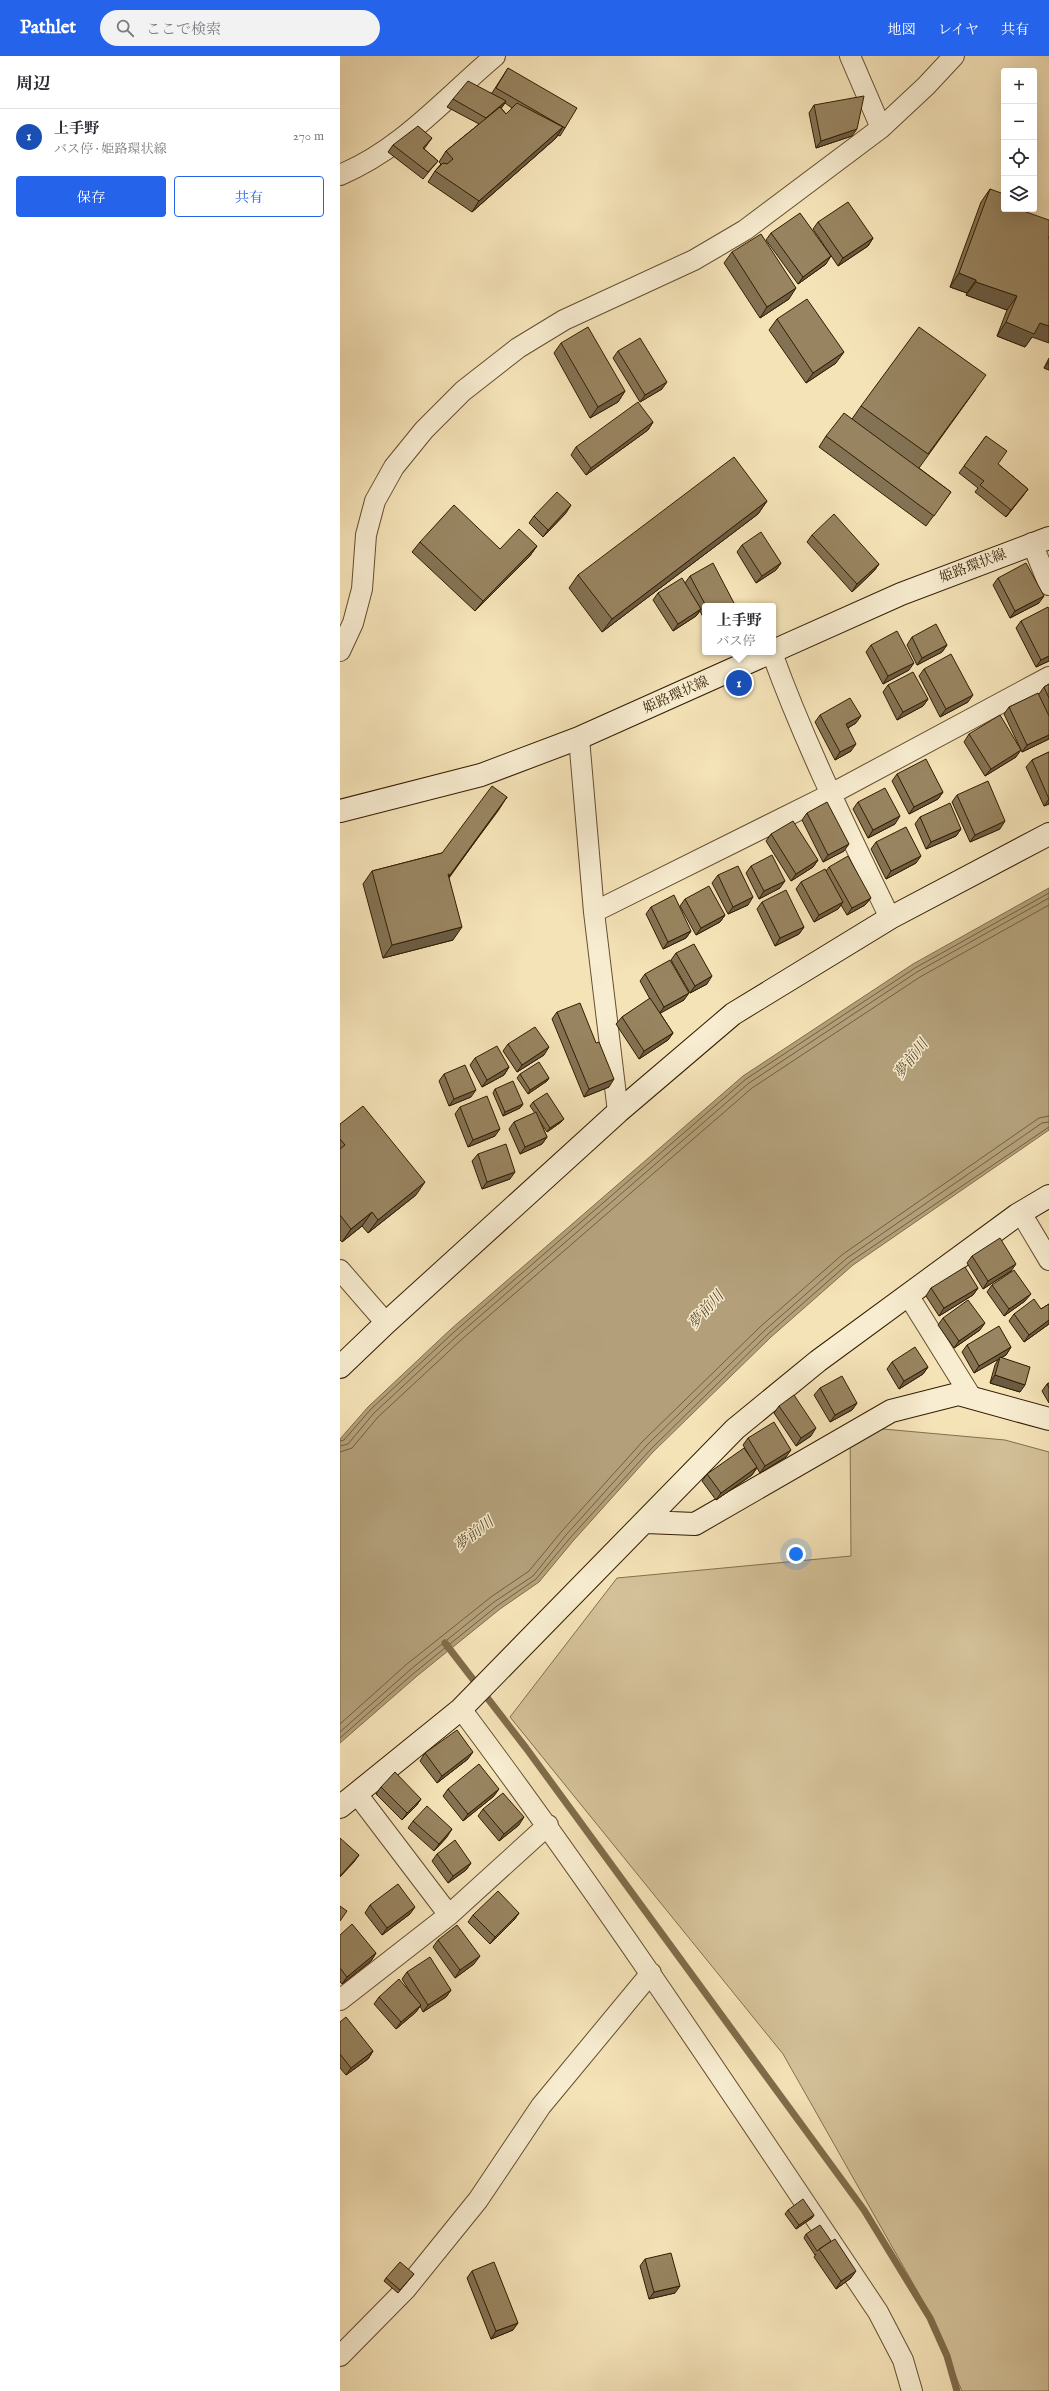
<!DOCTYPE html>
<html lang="ja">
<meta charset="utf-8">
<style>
:root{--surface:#fff;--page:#f2f2f3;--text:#2b2b33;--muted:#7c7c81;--line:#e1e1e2;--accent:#2563eb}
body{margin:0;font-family:"IM FELL English","Noto Serif JP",serif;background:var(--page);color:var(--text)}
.controls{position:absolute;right:12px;top:12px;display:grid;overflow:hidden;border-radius:4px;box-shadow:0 4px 16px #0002}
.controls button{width:36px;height:36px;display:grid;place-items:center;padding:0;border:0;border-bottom:1px solid var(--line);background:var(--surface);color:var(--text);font:20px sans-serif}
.you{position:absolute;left:456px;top:1498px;width:14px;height:14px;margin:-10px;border:3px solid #fff;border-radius:50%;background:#1a73e8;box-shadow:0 0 0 6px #1a73e833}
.badge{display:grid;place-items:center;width:26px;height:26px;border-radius:50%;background:var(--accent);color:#fff;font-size:13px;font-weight:700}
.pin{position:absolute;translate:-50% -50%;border:2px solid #fff;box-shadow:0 1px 4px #0006}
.popup{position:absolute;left:362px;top:547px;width:74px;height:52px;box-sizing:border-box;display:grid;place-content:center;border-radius:4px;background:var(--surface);filter:drop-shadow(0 1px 3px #0005);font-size:13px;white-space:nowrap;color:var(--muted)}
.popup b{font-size:15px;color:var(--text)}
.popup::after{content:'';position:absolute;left:50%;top:100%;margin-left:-8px;border:8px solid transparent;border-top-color:var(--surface)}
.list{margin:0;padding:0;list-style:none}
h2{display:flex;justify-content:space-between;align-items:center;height:52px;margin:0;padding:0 16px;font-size:17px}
h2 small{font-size:13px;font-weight:400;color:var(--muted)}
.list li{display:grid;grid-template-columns:26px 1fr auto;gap:12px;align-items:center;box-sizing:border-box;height:56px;padding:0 16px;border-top:1px solid var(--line)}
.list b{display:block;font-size:15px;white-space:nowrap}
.list p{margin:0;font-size:13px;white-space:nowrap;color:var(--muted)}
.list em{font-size:13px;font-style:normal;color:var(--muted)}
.actions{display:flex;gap:8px;padding:12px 16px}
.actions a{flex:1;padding:9px 0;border:1px solid var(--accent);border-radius:4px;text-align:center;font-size:14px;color:var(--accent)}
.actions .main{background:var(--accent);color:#fff}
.icon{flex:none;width:22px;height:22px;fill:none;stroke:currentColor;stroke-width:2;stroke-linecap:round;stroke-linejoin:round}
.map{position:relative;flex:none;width:709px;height:2335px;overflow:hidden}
header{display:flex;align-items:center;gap:24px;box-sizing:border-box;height:56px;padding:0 20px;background:var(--accent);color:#fff}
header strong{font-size:19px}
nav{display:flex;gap:22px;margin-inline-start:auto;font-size:14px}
.search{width:280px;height:36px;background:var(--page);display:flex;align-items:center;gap:10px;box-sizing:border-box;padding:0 14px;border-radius:22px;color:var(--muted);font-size:15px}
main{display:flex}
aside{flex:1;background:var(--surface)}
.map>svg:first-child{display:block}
.green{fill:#d4c199;stroke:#846f4d}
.water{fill:#b3a07a;stroke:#806c4a}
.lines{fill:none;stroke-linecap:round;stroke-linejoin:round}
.shore{stroke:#735e3e;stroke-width:1}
.stream{stroke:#806c4a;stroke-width:7}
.street-casing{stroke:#644e2f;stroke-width:22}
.secondary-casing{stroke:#331d01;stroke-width:24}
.street{stroke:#f8edd1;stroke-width:20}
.secondary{stroke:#f8edd1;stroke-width:22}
.wall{fill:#837253;stroke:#331d01;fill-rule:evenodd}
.shaded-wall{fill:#6a5c43;stroke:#331d01}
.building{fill:#988460;stroke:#331d01}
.labels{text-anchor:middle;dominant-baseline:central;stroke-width:3;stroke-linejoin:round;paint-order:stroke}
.street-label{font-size:14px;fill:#331d01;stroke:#f8edd1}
.water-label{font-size:15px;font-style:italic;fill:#604b2b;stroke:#f8edd1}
</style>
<header>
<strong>Pathlet</strong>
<div class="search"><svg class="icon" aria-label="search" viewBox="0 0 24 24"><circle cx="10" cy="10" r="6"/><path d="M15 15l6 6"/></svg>ここで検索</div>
<nav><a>地図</a><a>レイヤ</a><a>共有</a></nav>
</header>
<main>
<aside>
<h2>周辺<small></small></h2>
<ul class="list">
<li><span class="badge" style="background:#1a4fb4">1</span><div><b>上手野</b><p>バス停 · 姫路環状線</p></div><em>270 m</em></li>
</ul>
<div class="actions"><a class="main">保存</a><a>共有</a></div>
</aside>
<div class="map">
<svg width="709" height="2335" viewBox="0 0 709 2335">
<rect width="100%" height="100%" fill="#f5e3b8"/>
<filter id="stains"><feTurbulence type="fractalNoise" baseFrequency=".005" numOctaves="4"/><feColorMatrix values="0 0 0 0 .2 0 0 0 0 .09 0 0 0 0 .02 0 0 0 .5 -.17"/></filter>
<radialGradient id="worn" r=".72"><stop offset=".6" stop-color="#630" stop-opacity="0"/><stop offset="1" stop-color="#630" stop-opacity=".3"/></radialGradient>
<path class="green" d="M510,1370L665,1384L709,1396V2335H622L584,2247L443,1998L170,1661L277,1522L511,1500Z"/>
<path class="water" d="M709,832V1074L513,1209L431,1281L313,1396L233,1485L199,1526L160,1553L77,1620L0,1687V1383L28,1351L111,1273L403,1020L573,908Z"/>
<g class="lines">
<path class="shore" d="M0,1385L4,1384L31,1353L114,1276L406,1023L575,912L709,837
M0,1390L8,1388L34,1357L117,1280L409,1027L577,916L709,842
M0,1396L12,1392L38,1361L121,1284L412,1032L580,921L709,849
M0,1668L67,1608L151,1541L189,1515L222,1475L303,1385L421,1270L503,1198L699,1062L709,1060
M0,1676L71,1613L154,1546L193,1520L226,1479L307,1389L425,1274L507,1202L702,1067L709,1066
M0,1682L74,1617L157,1550L196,1523L230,1482L311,1393L428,1278L510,1206L709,1071"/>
<path class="stream" d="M105,1587L186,1692L524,2154L590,2262L607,2300L617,2335"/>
<g class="street-casing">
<path id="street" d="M510,0L541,72
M0,119C62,93 104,43 155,0
M692,487L709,529
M0,595L13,567L22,533L26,479L35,445L54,411L84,374L123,335L178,292L224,264L354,204L405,174L541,72L586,30L614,0
M432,597C465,688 508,775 550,862
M239,682L254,856L278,1056
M254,856L491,738L709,621
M681,1157L709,1204
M0,1214L46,1267
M568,1239L632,1342
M121,1653C268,1849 402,2053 538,2256L563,2304L572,2335
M17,1738L109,1859
M0,1944L109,1859L208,1769
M0,2300L66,2233L138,2144L201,2050L311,1917"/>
</g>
<g class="secondary-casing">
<path id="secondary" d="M0,755L141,719L239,682L561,538L709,482
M0,1311L46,1267L278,1056L393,958L550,862L709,778
M306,1466L355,1468L551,1355L618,1338L709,1363
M0,1751L121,1653L395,1373L478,1305L677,1159L709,1140"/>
</g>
<use href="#street" class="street"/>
<use href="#secondary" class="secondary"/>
</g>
<path class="wall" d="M168,12L225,72L220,80L218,79L216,82L132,156L88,126L95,115L101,108L99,106L106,95L139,68L107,51L113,43L152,37ZM165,47L172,52L166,58L161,52Z
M474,49L512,80L476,92L469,57Z
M92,82L84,93L98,105L92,112L83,123L48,96L53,89Z
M650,133L686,156L692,281L685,291L657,280L667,254L626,239L627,237L610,231L641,146Z
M478,166L533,182L528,190L498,210L473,173Z
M431,177L486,208L458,228L426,184Z
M392,196L449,243L420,262L384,207Z
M437,263L496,307L466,327L429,274Z
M221,287L285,335L278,346L250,362L214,297Z
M278,295L322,333L300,346L273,302Z
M709,302V314L704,312Z
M636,333L579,412L611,436L586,470L479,391L486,380L512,363L521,350Z
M313,366L308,374L246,419L231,399L236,391Z
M646,380L658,408L688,433L666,461L635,436L638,432L619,417Z
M427,445L418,458L262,576L229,532L238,519Z
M226,457L203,481L189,467L194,460Z
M472,479L539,508L534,515L512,536L467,486Z
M80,486L160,493L197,490L189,501L135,555L72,496Z
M402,489L441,507L436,514L416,527L397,496Z
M350,520L395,549L394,550H365V565L360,555L356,560L333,575L313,544L318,537L345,527Z
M658,522L699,547L670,562L653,529Z
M681,565L709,605L696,611L676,572Z
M572,581L607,589L602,596L577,609L567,589Z
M531,589L569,614L543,628L526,596Z
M584,613L628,646L600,661L579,620Z
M709,628V683L682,696L664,658L669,651L699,638L704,631Z
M548,629L588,643L583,650L557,664L543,636Z
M480,659L516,667L508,672L511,695L495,704L475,666Z
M629,678L676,701L645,720L624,686Z
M709,696V748L704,750L686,711L692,704Z
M557,718L603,736L598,743L569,758L552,725Z
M617,739L660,773L630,786L612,746Z
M167,741L109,822L113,884L43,902L23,828L32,815L102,797Z
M518,746L555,768L528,782L513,753Z
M467,757L504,795L483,806L462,764Z
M580,761L621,773L616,780L586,793L575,768Z
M431,778L478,804L473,811L451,825L426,785Z
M536,786L576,807L546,823L531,793Z
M411,810L440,832L419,843L406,817Z
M489,811L531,842L525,849L507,859L501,849L498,853L474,866L456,833L461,826L486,815Z
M378,819L408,849L388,858L372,827Z
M345,843L385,859L380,866L356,879L340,850Z
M422,846L464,871L459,878L435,890L417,853Z
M311,851L351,875L346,882L323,893L306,858Z
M336,897L367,928L350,937L331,904Z
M305,918L344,944L320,957L333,977L328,984L299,1003L276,968L282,961L310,943L300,925Z
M217,956L269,1031L244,1041L212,963Z
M168,988L204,999L177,1016L163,995Z
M135,1002L169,1011L164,1019L142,1031L130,1009Z
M104,1018L131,1041L109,1050L99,1025Z
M180,1018L209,1022L207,1025L188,1038L177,1022Z
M155,1033L183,1048L180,1052L163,1060L153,1037Z
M193,1046L224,1063L221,1066L207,1076L199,1064L207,1081L202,1088L180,1098L169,1073L174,1066L195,1057L190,1050Z
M120,1051L155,1080L128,1091L115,1058Z
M0,1068L76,1139L28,1177L22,1170L2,1186L0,1184Z
M138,1098L170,1123L142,1133L132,1105Z
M632,1200L671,1215L643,1233L627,1207Z
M652,1229L685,1245L664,1260L647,1236Z
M591,1232H638L633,1239L599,1260L586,1240Z
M709,1248V1268L684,1286L669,1265L674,1258L701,1253Z
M603,1262L640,1274L614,1292L598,1269Z
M627,1289L671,1291L666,1299L661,1302L680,1336L650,1327L655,1309L659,1302L634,1317L622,1296Z
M552,1306L588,1311L583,1318L559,1333L547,1313Z
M709,1327V1347L702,1335L707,1328Z
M480,1332L517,1347L512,1354L490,1366L474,1339Z
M439,1350L471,1380L456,1390L434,1357Z
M408,1382L446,1401L420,1417L417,1412L412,1419L376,1444L362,1425L367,1418L412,1404L403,1389Z
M85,1697L128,1703L97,1727L80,1705Z
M41,1731L81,1743L76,1750L62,1764L36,1738Z
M108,1733L154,1740L123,1765L103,1740Z
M143,1753L179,1769L159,1785L138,1760Z
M73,1765L107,1781L94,1795L68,1772Z
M97,1798L131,1807L126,1814L108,1827L92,1805Z
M30,1849L70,1858L42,1879L25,1857Z
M179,1857L174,1864L150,1888L128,1866L133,1859Z
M0,1879L36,1897L31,1905L2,1928L0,1926Z
M98,1884L134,1908L115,1922L93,1891Z
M67,1916L111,1934L106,1941L83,1956L80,1950L76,1956L56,1973L34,1948L39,1941L72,1939L62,1923Z
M0,1966L33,1995L28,2003L6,2019L0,2012Z
M448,2154L474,2159L472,2162L456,2173L445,2158Z
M466,2178L511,2222L496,2233L474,2201L476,2198L475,2199L464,2182Z
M305,2203L335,2237L309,2243L300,2210Z
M132,2215L173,2274L151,2283L127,2222Z
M74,2218L58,2237L44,2225L46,2222Z"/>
<path class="shaded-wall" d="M166,45L161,53L140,69L146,62Z
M223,71L216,82L132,156L139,145Z
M517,73L512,80L476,92L481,85Z
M533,182L528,190L498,210L503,202Z
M491,200L486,208L458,228L463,221Z
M619,217L636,224L627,237L610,231Z
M636,226L677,240L667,254L626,239Z
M456,232L449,243L420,262L427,251Z
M666,266L700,267L709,270V287L692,281L685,291L657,280Z
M504,296L496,307L466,327L473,317Z
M709,305V314L704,312Z
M327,326L322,333L300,346L305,339Z
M285,335L278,346L250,362L258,351Z
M313,366L308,374L246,419L251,412Z
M688,433L683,440L666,461L671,454Z
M427,445L418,458L262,576L272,563Z
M231,449L226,457L203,481L208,474Z
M197,490L189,501L135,555L143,545Z
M441,507L436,514L416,527L422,520Z
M539,508L534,515L512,536L517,528Z
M704,540L699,547L670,562L675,555Z
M361,553L356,560L333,575L338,568Z
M607,589L602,596L577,609L582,602Z
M709,600V605L696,611L701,604Z
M574,607L569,614L543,628L548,620Z
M633,639L628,646L600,661L606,653Z
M588,643L583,650L557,664L563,656Z
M521,660L516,667L501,676L506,668Z
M709,679V683L682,696L687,689Z
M516,688L511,695L495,704L500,696Z
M681,694L676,701L645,720L651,713Z
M603,736L598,743L569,758L574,751Z
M167,741L158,755L100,833L110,819Z
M709,743V748L704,750Z
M560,760L555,768L528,782L533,774Z
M665,765L660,773L630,786L635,779Z
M621,773L616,780L586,793L591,786Z
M509,788L504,795L483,806L488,799Z
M581,800L576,807L546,823L551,815Z
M478,804L473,811L451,825L456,818Z
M445,825L440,832L419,843L424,835Z
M413,841L408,849L388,858L393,851Z
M531,842L525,849L507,859L512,852Z
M503,846L498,853L474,866L479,859Z
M385,859L380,866L356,879L361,872Z
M122,871L113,884L43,902L52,889Z
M464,871L459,878L435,890L440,882Z
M351,875L346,882L323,893L328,886Z
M372,920L367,928L350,937L355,930Z
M349,937L344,944L319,958L324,951Z
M333,977L328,984L299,1003L304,995Z
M209,991L204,999L177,1016L182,1009Z
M169,1011L164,1019L142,1031L147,1024Z
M209,1022L207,1025L188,1038L190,1034Z
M274,1023L269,1031L244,1041L249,1033Z
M136,1034L131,1041L109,1050L114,1043Z
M183,1048L180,1052L163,1060L165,1056Z
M224,1063L221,1066L207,1076L210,1072Z
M160,1073L155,1080L128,1091L133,1084Z
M207,1081L202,1088L180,1098L185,1091Z
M175,1116L170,1123L142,1133L147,1126Z
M85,1126L76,1139L28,1177L38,1164Z
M32,1156L22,1170L2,1186L11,1173Z
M676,1208L671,1215L643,1233L648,1225Z
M638,1232L633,1239L599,1260L604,1252Z
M691,1238L685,1245L664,1260L669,1253Z
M709,1264V1268L684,1286L689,1279Z
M645,1267L640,1274L614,1292L619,1285Z
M671,1291L666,1299L634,1317L639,1310Z
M588,1311L583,1318L559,1333L564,1325Z
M655,1319L685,1329L680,1336L650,1327Z
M517,1347L512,1354L490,1366L495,1359Z
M476,1372L471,1380L456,1390L461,1382Z
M451,1394L446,1401L420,1417L425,1410Z
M417,1411L412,1419L376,1444L381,1437Z
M133,1696L128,1703L97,1727L102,1720Z
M159,1733L154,1740L123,1765L128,1758Z
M81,1743L76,1750L62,1764L67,1757Z
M184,1761L179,1769L159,1785L164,1778Z
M112,1773L107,1781L94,1795L99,1788Z
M19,1799L14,1806L0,1821V1820Z
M131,1807L126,1814L108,1827L113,1820Z
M75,1851L70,1858L42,1879L47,1872Z
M179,1857L174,1864L150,1888L155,1881Z
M36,1897L31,1905L2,1928L7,1921Z
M140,1900L134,1908L115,1922L120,1914Z
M111,1934L106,1941L83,1956L88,1949Z
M81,1949L76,1956L56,1973L61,1966Z
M33,1995L28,2003L6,2019L11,2012Z
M474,2159L472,2162L456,2173L459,2169Z
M516,2215L511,2222L496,2233L501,2225Z
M340,2230L335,2237L309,2243L314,2236Z
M178,2267L173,2274L151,2283L156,2275Z"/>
<path class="building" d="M168,12L237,52L225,72L156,32Z
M128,25L166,45L146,62L113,43Z
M524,40L517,73L481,85L474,49Z
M177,47L223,71L139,145L95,115L103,107L107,108L113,103L106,95L160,51L166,58Z
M78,70L92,82L83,92L98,105L88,116L53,89Z
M650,133L664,138V153H687L686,156L709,164V180L708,182H709V270L700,267L694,278L666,266L677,240L636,226V224L619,217Z
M508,146L533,182L503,202L478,166Z
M460,157L491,200L463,221L431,177Z
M421,178L456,232L427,251L392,196Z
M467,243L504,296L473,317L437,263Z
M248,271L285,335L258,351L221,287Z
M579,271L646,319L588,398L521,350Z
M300,282L327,326L305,339L278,295Z
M298,346L313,366L251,412L236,391Z
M504,357L611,436L594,460L486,380Z
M646,380L667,395L658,408L688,433L671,454L640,429L644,425L624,410Z
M394,401L427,445L272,563L238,519Z
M217,436L231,449L208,474L194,460Z
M114,449L160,493L179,473L197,490L143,545L80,486Z
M494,458L539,508L517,528L472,479Z
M421,476L441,507L422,520L402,489Z
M373,507L395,549L393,550H366L350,520Z
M686,507L704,540L675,555L658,522Z
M342,522L361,553L338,568L318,537Z
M708,551L709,553V600L701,604L681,565Z
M596,568L607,589L582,602L572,581Z
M557,575L574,607L548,620L531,589Z
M611,598L633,639L606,653L584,613Z
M573,616L588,643L563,656L548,629Z
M709,628V642L704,631Z
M698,637L709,660V679L687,689L669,651Z
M510,642L521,660L506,668L516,688L500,696L480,659Z
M660,659L681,694L651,713L629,678Z
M709,696V743L692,704Z
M586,703L603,736L574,751L557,718Z
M648,725L665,765L635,779L617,739Z
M152,730L167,741L110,819L108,818L122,871L52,889L32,815L102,797Z
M545,732L560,760L533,774L518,746Z
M487,746L509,788L488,799L467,757Z
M610,747L621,773L591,786L580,761Z
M453,765L478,804L456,818L431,778Z
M566,771L581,800L551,815L536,786Z
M432,799L445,825L424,835L411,810Z
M508,800L531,842L512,852L489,811Z
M398,810L413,841L393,851L378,819Z
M485,813L503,846L479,859L461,826Z
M369,830L385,859L361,872L345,843Z
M446,834L464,871L440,882L422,846Z
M334,839L351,875L328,886L311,851Z
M354,888L372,920L355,930L336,897Z
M330,904L349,937L324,951L305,918Z
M310,942L333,977L304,995L282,961Z
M240,947L256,987L259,986L274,1023L249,1033L217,956Z
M195,971L209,991L182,1009L168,988Z
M157,990L169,1011L147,1024L135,1002Z
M199,1006L209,1022L190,1034L180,1018Z
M125,1009L136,1034L114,1043L104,1018Z
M173,1025L183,1048L165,1056L155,1033Z
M207,1037L224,1063L210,1072L193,1046Z
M147,1040L160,1073L133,1084L120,1051Z
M23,1050L85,1126L38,1164L32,1156L11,1173L0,1159V1093L5,1089L0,1083V1068Z
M196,1056L207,1081L185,1091L174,1066Z
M166,1088L175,1116L147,1126L138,1098Z
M660,1182L676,1208L648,1225L632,1200Z
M625,1211L638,1232L604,1252L591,1232Z
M674,1214L691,1238L669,1253L652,1229Z
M694,1243L701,1253L709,1248V1264L689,1279L674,1258Z
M628,1244L645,1267L619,1285L603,1262Z
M659,1270L671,1291L639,1310L627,1289Z
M575,1291L588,1311L564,1325L552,1306Z
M660,1301L690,1311L685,1329L655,1319Z
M502,1320L517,1347L495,1359L480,1332Z
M709,1327V1332L707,1328Z
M454,1339L476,1372L461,1382L439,1350Z
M434,1366L451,1394L425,1410L408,1382Z
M404,1392L417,1411L381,1437L367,1418Z
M117,1674L133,1696L102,1720L85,1697Z
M139,1708L159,1733L128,1758L108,1733Z
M55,1716L81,1743L67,1757L41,1731Z
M163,1737L184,1761L164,1778L143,1753Z
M87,1750L112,1773L99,1788L73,1765Z
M0,1782L19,1799L0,1820Z
M115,1784L131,1807L113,1820L97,1798Z
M58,1828L75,1851L47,1872L30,1849Z
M158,1835L179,1857L155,1881L133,1859Z
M0,1850L7,1855L0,1865Z
M12,1868L36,1897L7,1921L0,1912V1879Z
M117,1869L140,1900L120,1914L98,1884Z
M90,1901L111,1934L88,1949L67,1916Z
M59,1923L81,1949L61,1966L39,1941Z
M6,1961L33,1995L11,2012L0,1998V1966Z
M463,2143L474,2159L459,2169L448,2154Z
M480,2169L491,2185L477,2195L466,2178Z
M495,2183L516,2215L501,2225L479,2193Z
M331,2197L340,2230L314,2236L305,2203Z
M60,2206L74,2218L60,2234L46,2222Z
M154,2206L178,2267L156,2275L132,2215Z"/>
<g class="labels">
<g class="street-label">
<text transform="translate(633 510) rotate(-21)">姫路環状線</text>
<text transform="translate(336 639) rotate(-24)">姫路環状線</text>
</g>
<g class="water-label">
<text transform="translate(571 1003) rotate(-52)">夢前川</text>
<text transform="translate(366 1254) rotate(-48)">夢前川</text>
<text transform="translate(134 1478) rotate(-38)">夢前川</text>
</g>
</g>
<rect width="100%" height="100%" filter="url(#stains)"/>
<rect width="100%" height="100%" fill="url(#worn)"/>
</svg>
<div class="controls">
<button>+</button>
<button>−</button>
<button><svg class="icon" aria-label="locate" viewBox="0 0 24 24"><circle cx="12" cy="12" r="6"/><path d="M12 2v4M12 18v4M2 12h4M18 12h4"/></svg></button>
<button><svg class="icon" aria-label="layers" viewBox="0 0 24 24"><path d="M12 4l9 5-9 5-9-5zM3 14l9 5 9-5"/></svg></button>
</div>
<div class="you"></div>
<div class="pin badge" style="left:399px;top:627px;background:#1a4fb4">1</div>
<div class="popup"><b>上手野</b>バス停</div>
</div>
</main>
